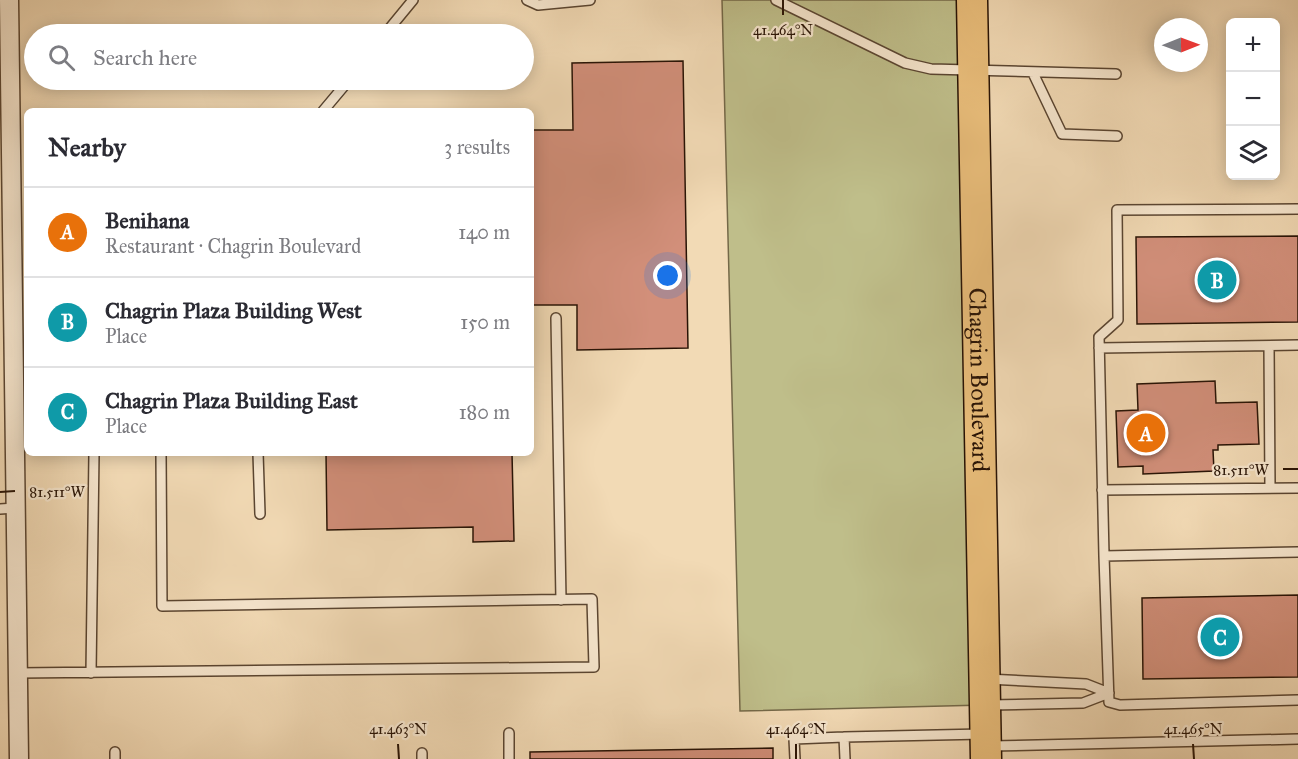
<!DOCTYPE html>
<meta charset="utf-8">
<style>
:root{--surface:#fff;--page:#f7f7f7;--text:#2b2b33;--muted:#7c7c81;--line:#e1e1e2;--accent:#7c3aed}
body{margin:0;font-family:"IM FELL Great Primer",serif;background:var(--page);color:var(--text)}
.controls{position:absolute;right:18px;top:18px;display:grid;overflow:hidden;border-radius:9px;box-shadow:0 3px 15px #0003}
.controls button{width:54px;height:54px;display:grid;place-items:center;padding:0;border:0;border-bottom:2px solid var(--line);background:var(--surface);color:var(--text);font:30px sans-serif}
.compass{position:absolute;left:1154px;top:18px;width:54px;height:54px;border-radius:50%;background:var(--surface);box-shadow:0 3px 15px #0003;rotate:89deg}
.you{position:absolute;left:668px;top:276px;width:21px;height:21px;margin:-15px;border:4px solid #fff;border-radius:50%;background:#1a73e8;box-shadow:0 0 0 9px #1a73e833}
.badge{display:grid;place-items:center;width:39px;height:39px;border-radius:50%;background:var(--accent);color:#fff;font-size:20px;font-weight:700}
.pin{position:absolute;translate:-50% -50%;border:3px solid #fff;box-shadow:0 2px 6px #0006}
.list{margin:0;padding:0;list-style:none}
h2{display:flex;justify-content:space-between;align-items:center;height:78px;margin:0;padding:0 24px;font-size:26px}
h2 small{font-size:20px;font-weight:400;color:var(--muted)}
.list li{display:grid;grid-template-columns:39px 1fr auto;gap:18px;align-items:center;box-sizing:border-box;height:90px;padding:0 24px;border-top:2px solid var(--line)}
.list b{display:block;font-size:22px;white-space:nowrap}
.list p{margin:0;font-size:20px;white-space:nowrap;color:var(--muted)}
.list em{font-size:20px;font-style:normal;color:var(--muted)}
.icon{flex:none;width:33px;height:33px;fill:none;stroke:currentColor;stroke-width:2;stroke-linecap:round;stroke-linejoin:round}
.map{position:relative;flex:none;width:1298px;height:759px;overflow:hidden}
.search{position:absolute;background:var(--surface);box-shadow:0 3px 15px #0003;left:24px;top:24px;width:510px;height:66px;display:flex;align-items:center;gap:15px;box-sizing:border-box;padding:0 21px;border-radius:33px;color:var(--muted);font-size:22px}
.panel{position:absolute;background:var(--surface);box-shadow:0 3px 15px #0003;left:24px;top:108px;width:510px;height:348px;border-radius:9px}
.map>svg:first-child{display:block}
.green{fill:#bfbe8a;stroke:#746848;stroke-width:1.5}
.building{fill:#d28f7a;stroke:#281305;stroke-width:1.5}
.lines{fill:none;stroke-linecap:round;stroke-linejoin:round}
.lane-casing{stroke:#5a4531;stroke-width:12}
.street-casing{stroke:#5a4531;stroke-width:21}
.primary-casing{stroke:#281305;stroke-width:33}
.lane{stroke:#f7e7cf;stroke-width:9}
.street{stroke:#f7e7cf;stroke-width:18}
.primary{stroke:#e9bd7a;stroke-width:30}
.ticks{fill:none;stroke:#281305;stroke-width:2}
.labels{text-anchor:middle;dominant-baseline:central;stroke-width:4.5;stroke-linejoin:round;paint-order:stroke}
.street-label{font-size:24px;fill:#281305;stroke:#f7e7cf}
.ticks-label{font-size:15px;text-anchor:middle;fill:#281305;stroke:#f7e7cf;stroke-width:4.5;stroke-linejoin:round;paint-order:stroke}
</style>
<div class="map">
<svg width="1298" height="759" viewBox="0 0 1298 759">
<rect width="100%" height="100%" fill="#f2dab5"/>
<filter id="stains"><feTurbulence type="fractalNoise" baseFrequency=".00333" numOctaves="4"/><feColorMatrix values="0 0 0 0 .2 0 0 0 0 .09 0 0 0 0 .02 0 0 0 .5 -.17"/></filter>
<radialGradient id="worn" r=".72"><stop offset=".6" stop-color="#630" stop-opacity="0"/><stop offset="1" stop-color="#630" stop-opacity=".3"/></radialGradient>
<path class="green" d="M722,0H972L984,705L740,711Z"/>
<path class="building" d="M683,61L688,348L577,350V305H531V130H573L572,63Z
M1298,236V322L1137,324L1136,237Z
M1215,381L1216,403L1257,402L1259,444L1218,445V450H1213L1214,471L1143,474V466L1118,467L1116,411L1138,410L1137,384Z
M326,453H512L514,541L473,542V527L327,530Z
M1298,595V677L1143,679L1142,598Z
M773,748V759H530V752Z"/>
<g class="lines">
<g class="lane-casing">
<path id="lane" d="M527,0L538,5L590,0
M776,0L905,63L931,69L1116,74
M385,34L413,0
M1033,73L1062,134L1117,136
M323,111L349,80
M1298,209L1117,210L1118,320L1099,337L1104,556L1109,702L1120,705L1298,700
M556,318L561,600
M1269,346L1270,488
M1099,348L1298,345
M258,453L260,514
M1102,490L1298,488
M0,509L15,508
M1104,556L1298,552
M18,673L594,667L592,599L162,606L161,453
M91,673L94,453
M987,679L1086,684L1109,693
M990,705L1083,703L1109,693
M509,733V759
M991,746L1298,739
M115,752V759
M422,753V759
M795,759L794,739L844,737
M845,759L844,737L983,734"/>
</g>
<g class="street-casing">
<path id="street" d="M9,0L19,759"/>
</g>
<g class="primary-casing">
<g id="primary">
<path id="s1" d="M972,0L986,759"/>
</g>
</g>
<use href="#lane" class="lane"/>
<use href="#street" class="street"/>
<use href="#primary" class="primary"/>
</g>
<path class="ticks" d="M783,0V15M1283,469H1298M0,492L15,491M398,744L399,759M796,744V759M1193,744L1194,759"/>
<g class="labels">
<g class="street-label">
<text stroke="none"><textPath href="#s1" startOffset="380">Chagrin Boulevard</textPath></text>
</g>
</g>
<g class="ticks-label">
<text x="783" y="35">41.464°N</text>
<text x="1241" y="475">81.511°W</text>
<text x="57" y="497">81.511°W</text>
<text x="398" y="734">41.463°N</text>
<text x="796" y="734">41.464°N</text>
<text x="1193" y="734">41.465°N</text>
</g>
<rect width="100%" height="100%" filter="url(#stains)"/>
<rect width="100%" height="100%" fill="url(#worn)"/>
</svg>
<div class="controls">
<button>+</button>
<button>−</button>
<button><svg class="icon" aria-label="layers" viewBox="0 0 24 24"><path d="M12 4l9 5-9 5-9-5zM3 14l9 5 9-5"/></svg></button>
</div>
<svg class="compass" viewBox="-18 -18 36 36"><path d="M0-13l5 13h-10z" fill="#e53935"/><path d="M0 13l5-13h-10z" fill="#7c7c81"/></svg>
<div class="you"></div>
<div class="pin badge" style="left:1146px;top:433px;background:#e8710a">A</div>
<div class="pin badge" style="left:1217px;top:280px;background:#0f9aa8">B</div>
<div class="pin badge" style="left:1220px;top:637px;background:#0f9aa8">C</div>
<div class="search"><svg class="icon" aria-label="search" viewBox="0 0 24 24"><circle cx="10" cy="10" r="6"/><path d="M15 15l6 6"/></svg>Search here</div>
<section class="panel">
<h2>Nearby<small>3 results</small></h2>
<ul class="list">
<li><span class="badge" style="background:#e8710a">A</span><div><b>Benihana</b><p>Restaurant · Chagrin Boulevard</p></div><em>140 m</em></li>
<li><span class="badge" style="background:#0f9aa8">B</span><div><b>Chagrin Plaza Building West</b><p>Place</p></div><em>150 m</em></li>
<li><span class="badge" style="background:#0f9aa8">C</span><div><b>Chagrin Plaza Building East</b><p>Place</p></div><em>180 m</em></li>
</ul>
</section>
</div>
